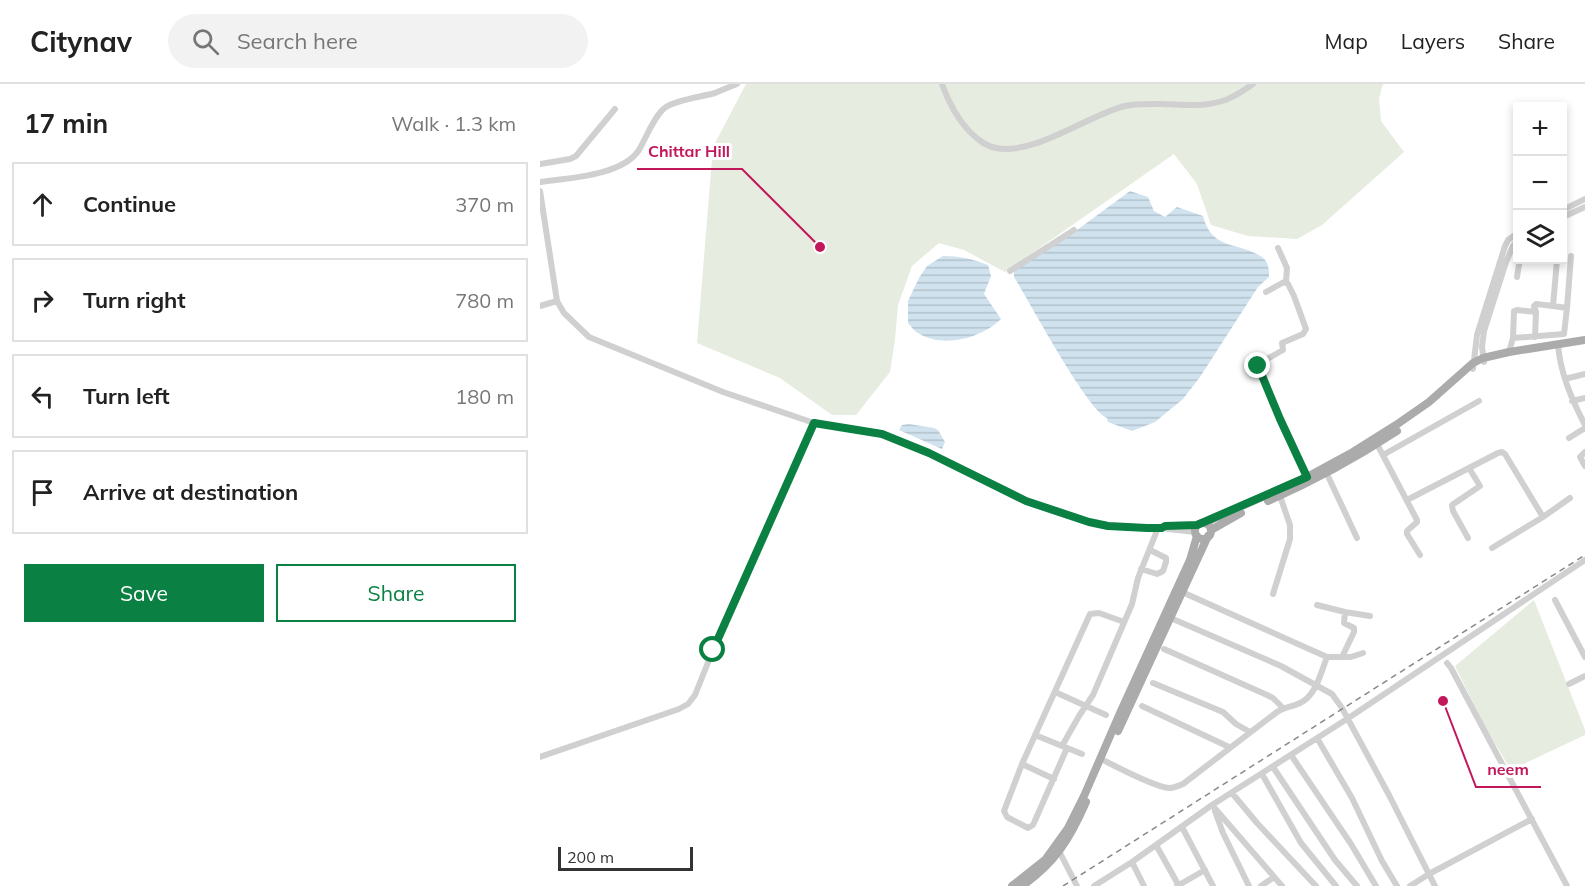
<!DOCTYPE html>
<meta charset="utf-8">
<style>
:root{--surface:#fff;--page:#f2f2f2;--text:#222;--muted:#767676;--line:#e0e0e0;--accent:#0b8043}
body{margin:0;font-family:Mulish,sans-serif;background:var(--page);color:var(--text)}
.controls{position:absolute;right:18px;top:18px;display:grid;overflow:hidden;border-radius:0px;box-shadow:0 3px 9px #0003}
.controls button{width:54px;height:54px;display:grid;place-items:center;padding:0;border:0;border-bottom:2px solid var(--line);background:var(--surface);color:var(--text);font:30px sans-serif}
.scale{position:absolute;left:18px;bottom:15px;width:135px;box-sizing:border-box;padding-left:6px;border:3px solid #333;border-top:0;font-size:16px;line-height:21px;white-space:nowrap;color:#333;-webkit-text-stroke:4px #fff;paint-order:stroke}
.stop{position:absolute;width:18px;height:18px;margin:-14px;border:4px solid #0b8043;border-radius:50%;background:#fff}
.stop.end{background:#0b8043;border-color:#fff;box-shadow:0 2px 6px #0008}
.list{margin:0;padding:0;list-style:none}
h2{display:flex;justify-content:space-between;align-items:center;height:78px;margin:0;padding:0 24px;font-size:26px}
h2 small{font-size:20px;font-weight:400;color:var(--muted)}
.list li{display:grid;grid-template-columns:39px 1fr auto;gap:18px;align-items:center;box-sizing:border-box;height:84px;margin:0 12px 12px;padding:0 12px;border:2px solid var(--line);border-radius:0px}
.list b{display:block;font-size:22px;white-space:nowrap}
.list em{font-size:20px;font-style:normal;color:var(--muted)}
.actions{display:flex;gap:12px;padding:18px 24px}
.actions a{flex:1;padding:14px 0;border:2px solid var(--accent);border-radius:0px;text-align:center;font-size:21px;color:var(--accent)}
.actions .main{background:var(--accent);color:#fff}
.icon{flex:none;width:33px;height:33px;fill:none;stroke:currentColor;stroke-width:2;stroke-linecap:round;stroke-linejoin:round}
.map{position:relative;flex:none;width:1045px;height:802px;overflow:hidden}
header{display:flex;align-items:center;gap:36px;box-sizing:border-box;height:84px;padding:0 30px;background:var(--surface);border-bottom:2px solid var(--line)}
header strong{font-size:28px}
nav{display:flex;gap:33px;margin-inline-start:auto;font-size:21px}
.search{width:420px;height:54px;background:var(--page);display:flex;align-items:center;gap:15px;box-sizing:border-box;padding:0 21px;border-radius:33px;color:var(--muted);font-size:22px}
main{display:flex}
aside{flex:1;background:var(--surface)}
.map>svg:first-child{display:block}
.green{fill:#e6ecdf}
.water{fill:url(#water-rules)}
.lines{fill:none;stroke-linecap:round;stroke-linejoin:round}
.minor{stroke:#d0d0d0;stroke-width:6}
.major{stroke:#ababab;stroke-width:8}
.rail{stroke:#888;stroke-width:1.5;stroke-dasharray:6 4.5;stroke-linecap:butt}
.route{stroke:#0b8043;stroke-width:8}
.leader{fill:none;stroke:#c2185b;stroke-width:2}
.callout-dot{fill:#c2185b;stroke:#fff;stroke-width:2}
.callout-label{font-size:16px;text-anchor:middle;font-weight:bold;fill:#c2185b;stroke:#fff;stroke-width:6;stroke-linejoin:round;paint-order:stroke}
</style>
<header>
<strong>Citynav</strong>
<div class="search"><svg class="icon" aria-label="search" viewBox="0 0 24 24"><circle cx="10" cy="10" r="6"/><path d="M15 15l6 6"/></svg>Search here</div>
<nav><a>Map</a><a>Layers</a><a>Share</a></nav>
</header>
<main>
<aside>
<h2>17 min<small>Walk · 1.3 km</small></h2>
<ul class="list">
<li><svg class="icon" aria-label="ahead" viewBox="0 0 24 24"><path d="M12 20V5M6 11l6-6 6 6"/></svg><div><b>Continue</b></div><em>370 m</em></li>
<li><svg class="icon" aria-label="right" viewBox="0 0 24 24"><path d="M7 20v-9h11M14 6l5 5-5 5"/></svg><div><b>Turn right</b></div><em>780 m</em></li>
<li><svg class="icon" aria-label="left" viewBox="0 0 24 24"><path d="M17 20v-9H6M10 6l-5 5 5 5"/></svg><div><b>Turn left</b></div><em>180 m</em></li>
<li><svg class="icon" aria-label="arrive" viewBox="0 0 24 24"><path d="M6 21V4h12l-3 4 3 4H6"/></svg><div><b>Arrive at destination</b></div></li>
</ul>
<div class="actions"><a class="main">Save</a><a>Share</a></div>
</aside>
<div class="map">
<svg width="1045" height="802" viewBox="0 0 1045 802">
<defs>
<pattern id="water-rules" width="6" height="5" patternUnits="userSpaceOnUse" patternTransform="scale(1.5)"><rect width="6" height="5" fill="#cfe2ee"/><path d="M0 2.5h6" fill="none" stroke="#b2c2cd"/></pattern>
</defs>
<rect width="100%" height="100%" fill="#fff"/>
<path class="green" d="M206,0H843L839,14L841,37L864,68L782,141L757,155L708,152L671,141L657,100L634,70L465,188L424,166L399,159L372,182L358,221L355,255L350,288L316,331H292L240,294L157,259L173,63Z
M994,516L1045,646V651L971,686L945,643L915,582Z"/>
<path class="water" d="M590,107L608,113L614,127L625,133L637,123L663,132C671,164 693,158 717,170C721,172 725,175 727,179C729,183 729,188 729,193L718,203L660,293L643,315L615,338L592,347L568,338L567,334C547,326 489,217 474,193V187L533,149Z
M403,172C419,172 433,175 448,181L451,192L444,210L461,235C442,254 403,265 378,249C374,247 371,242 368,239V217L379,194L387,182Z
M369,340L394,344L398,346L405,358L402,365L359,346L362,341Z"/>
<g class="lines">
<path class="minor" d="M402,0C408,17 417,34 429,47C437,55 445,62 456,64C494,72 548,31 585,22C597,19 610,20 622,20C644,21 673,24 694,12C700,9 707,4 713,0
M0,80L30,75L36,72L75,25
M0,98C28,94 82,92 99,66C106,54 115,30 126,23C139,15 161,13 175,9C182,6 189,3 197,0
M0,107L17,217L24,229L49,253L183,308L274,339L342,350L389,369L486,417L549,438L568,442L607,444L622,443L625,442L657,441
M1023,126L1045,115
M1023,133L1045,123
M738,164L747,184L746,198
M470,187L534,146
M977,193L979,180L982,176
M726,208L744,198L748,200L754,212L766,245L763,250L742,259L743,266L720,279L718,282L740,335L767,393
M0,222L17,217
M1027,224L1031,172
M995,253L996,228L994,222L996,220L1013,222
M973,254L974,227L977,226L996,228
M1018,260C1020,289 1032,316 1045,341
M969,268L973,254L1024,250L1027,224L1013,222L1017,176
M944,278L942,263L944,247L966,178L973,162L978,156
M933,285L937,251L965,162L968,156L978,149
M1025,295L1045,290
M1032,317L1045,314
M1029,354L1045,344
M837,360L877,436V438L867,447V450L880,471
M1045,368L1040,373L1045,382
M843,371L939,317
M787,390L817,454
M867,416L958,369L962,368L965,370L1003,433
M628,445L656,448
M928,454L913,427L912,421L940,402L929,384
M952,464L1003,433L1030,414
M601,485L617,490L623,487L626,478V474L610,466
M733,510L750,455V441L740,412
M1015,516L1045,573
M777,521L805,528L804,539L814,544V548L802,573
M805,528L830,532
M626,532L741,582L792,610L802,624L849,711L895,802
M624,565L727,611L733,614L743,624
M787,573H811L823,569
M907,579L911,584L1027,802
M613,599L683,628L696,640L710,648
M1029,600L1045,592
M515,608L566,631
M602,622L689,663
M495,651L542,670
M777,654L812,714L842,777L857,802
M522,662L539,632L553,611L592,520L598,494L618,444
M527,664L493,741L488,744L467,733L464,727L482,680L550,530L559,529L584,538
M751,671L811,760L836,802
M0,673L139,625L148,620L155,611L173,566L274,339
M565,677C579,684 615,703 629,704C634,704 638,702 643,700L737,628C744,623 752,623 760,619C776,612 781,588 787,573L642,508
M482,680L514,695
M733,683L795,776L817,802
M722,690L761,759L796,802
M692,709L717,739L776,802
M672,721L742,802
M675,727L683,749L709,802
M642,743L673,802
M616,761L639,802
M518,765L537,802
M592,778L604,802
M554,802L592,778L672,721L807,635L1045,476
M637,802L665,786
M721,802L734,793
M870,802L889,790L992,735"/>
<path class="major" d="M728,417C774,397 816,374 857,347
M664,439L767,393L813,368L856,341L889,318L933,279L943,274L969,268L1045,256
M655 447a8 8 0 1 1 16 0a8 8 0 1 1-16 0Z
M671,446L701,429
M578,647L668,452
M472,802L505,776L528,744L544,712L580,629L650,476L657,452
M482,802C515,779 530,755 546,718"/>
<path class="rail" d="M523,802L1045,471"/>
</g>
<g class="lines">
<path class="route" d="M173,566L274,339L342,350L389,369L486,417L549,438L568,442L607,444H622L625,442L657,441L767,393L740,335L718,282"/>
</g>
<path class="leader" d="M280 163L202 85H97M903 617L936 703H1001"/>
<g class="callout-dot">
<circle cx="280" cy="163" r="6"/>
<circle cx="903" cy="617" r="6"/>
</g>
<g class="callout-label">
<text x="149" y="73">Chittar Hill</text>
<text x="968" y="691">neem</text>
</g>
</svg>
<div class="controls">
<button>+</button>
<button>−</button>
<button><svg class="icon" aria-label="layers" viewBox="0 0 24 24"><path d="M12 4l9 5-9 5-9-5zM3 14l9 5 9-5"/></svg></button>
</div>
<div class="scale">200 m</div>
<div class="stop" style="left:173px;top:566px"></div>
<div class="stop end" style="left:718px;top:282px"></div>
</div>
</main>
